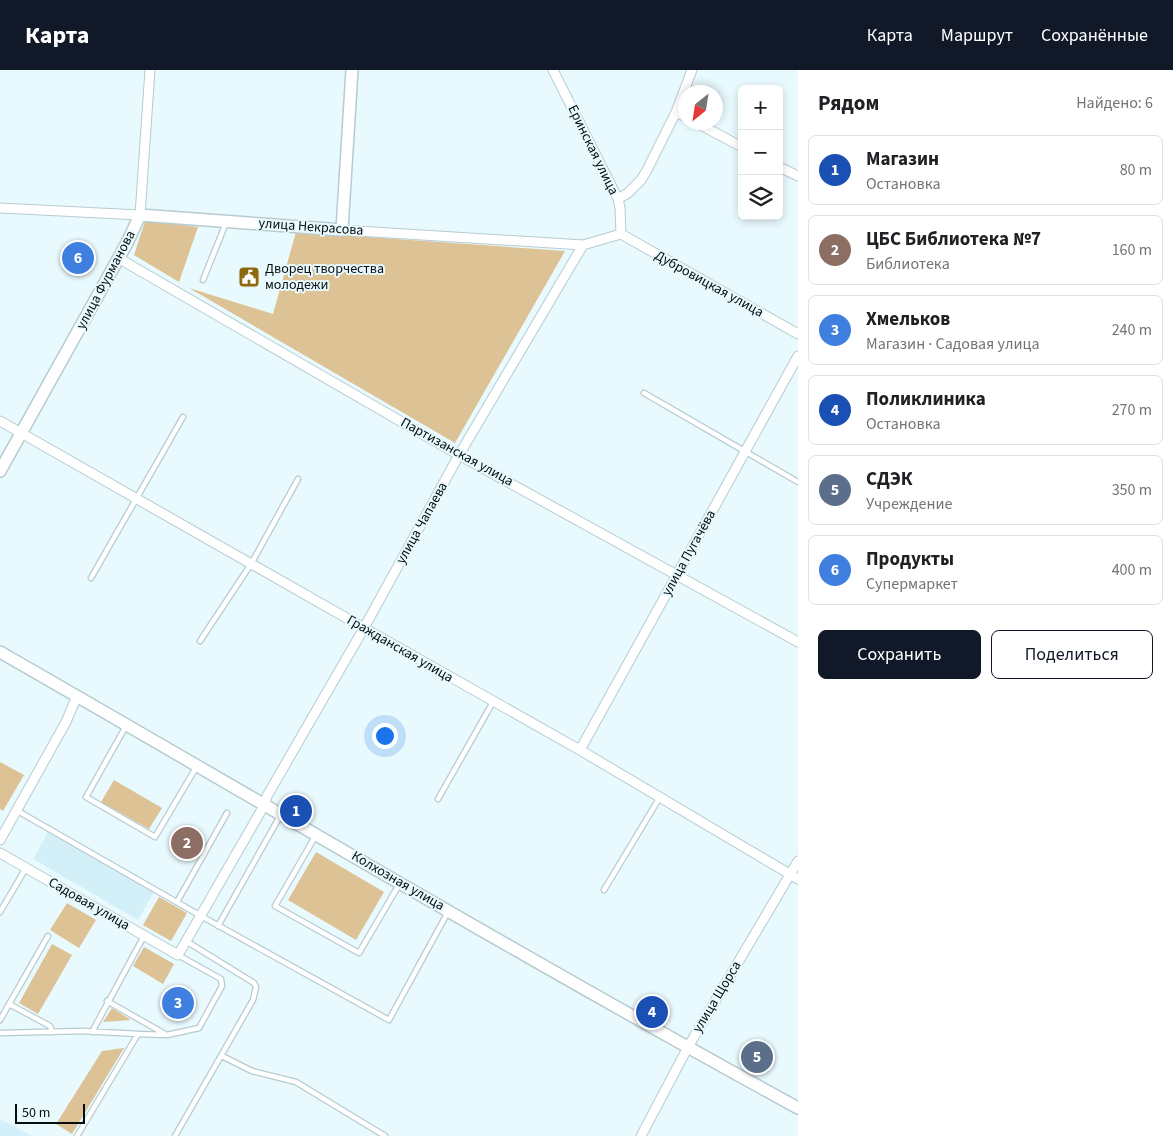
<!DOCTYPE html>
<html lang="ru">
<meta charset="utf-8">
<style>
:root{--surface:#fff;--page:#f6f6f6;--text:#202124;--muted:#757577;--line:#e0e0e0;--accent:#111827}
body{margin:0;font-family:"Source Sans 3",sans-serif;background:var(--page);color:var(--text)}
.controls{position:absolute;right:15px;top:15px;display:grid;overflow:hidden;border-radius:8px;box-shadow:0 2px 8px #0003}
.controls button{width:45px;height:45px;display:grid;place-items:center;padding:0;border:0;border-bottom:1px solid var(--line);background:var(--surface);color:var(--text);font:25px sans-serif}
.compass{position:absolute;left:678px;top:15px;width:45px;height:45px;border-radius:50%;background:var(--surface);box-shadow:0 2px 8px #0003;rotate:210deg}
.scale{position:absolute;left:15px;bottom:12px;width:70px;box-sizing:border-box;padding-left:5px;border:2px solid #070e10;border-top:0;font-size:14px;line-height:18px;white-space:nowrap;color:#070e10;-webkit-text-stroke:4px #e9fafe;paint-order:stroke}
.you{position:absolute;left:384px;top:665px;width:18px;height:18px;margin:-12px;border:4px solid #fff;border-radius:50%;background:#1a73e8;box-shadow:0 0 0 8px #1a73e833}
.badge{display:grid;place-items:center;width:32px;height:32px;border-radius:50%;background:var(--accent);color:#fff;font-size:16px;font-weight:700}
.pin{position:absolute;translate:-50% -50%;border:2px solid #fff;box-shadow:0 1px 5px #0006}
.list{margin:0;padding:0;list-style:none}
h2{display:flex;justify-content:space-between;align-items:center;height:65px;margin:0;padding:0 20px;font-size:21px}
h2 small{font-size:16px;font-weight:400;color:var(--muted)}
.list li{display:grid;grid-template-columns:32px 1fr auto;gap:15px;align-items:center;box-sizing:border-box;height:70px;margin:0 10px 10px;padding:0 10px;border:1px solid var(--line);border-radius:8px}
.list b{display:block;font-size:19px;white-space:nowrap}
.list p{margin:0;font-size:16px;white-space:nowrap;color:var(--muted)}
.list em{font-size:16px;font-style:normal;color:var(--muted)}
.actions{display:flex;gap:10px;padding:15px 20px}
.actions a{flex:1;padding:11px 0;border:1px solid var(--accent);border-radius:8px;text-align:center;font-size:18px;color:var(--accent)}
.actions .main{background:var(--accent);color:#fff}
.icon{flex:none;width:28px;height:28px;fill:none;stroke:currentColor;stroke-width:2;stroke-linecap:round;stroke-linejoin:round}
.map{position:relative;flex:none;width:798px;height:1066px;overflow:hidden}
header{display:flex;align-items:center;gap:30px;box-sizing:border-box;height:70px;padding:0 25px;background:var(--accent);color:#fff}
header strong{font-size:24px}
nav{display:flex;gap:28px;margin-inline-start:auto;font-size:18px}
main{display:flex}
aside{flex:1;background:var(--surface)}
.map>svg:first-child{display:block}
.built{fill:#d3f0f9}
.green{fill:#dcc295}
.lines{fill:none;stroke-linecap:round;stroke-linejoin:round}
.lane-casing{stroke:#b7cbd1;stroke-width:7}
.street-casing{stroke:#b7cbd1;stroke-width:11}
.secondary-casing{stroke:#b7cbd1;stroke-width:14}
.lane{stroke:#fff;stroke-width:4.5}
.street{stroke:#fff;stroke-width:9}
.secondary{stroke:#fff;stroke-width:11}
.labels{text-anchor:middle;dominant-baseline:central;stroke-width:4;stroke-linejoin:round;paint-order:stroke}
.street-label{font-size:14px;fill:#070e10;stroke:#e9fafe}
.poi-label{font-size:14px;fill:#070e10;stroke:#e9fafe;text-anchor:start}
</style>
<header>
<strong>Карта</strong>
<nav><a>Карта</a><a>Маршрут</a><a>Сохранённые</a></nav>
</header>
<main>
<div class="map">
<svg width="798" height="1066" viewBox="0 0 798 1066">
<rect width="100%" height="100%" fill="#e9fafe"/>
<path class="built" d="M48,762L154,822L138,850L33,789Z
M0,1049L32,1066H0Z"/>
<path class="green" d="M145,151L198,157L179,212L134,185Z
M296,162L565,181L455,373L189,218L273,244Z
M0,692L24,705L3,741L0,739Z
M114,710L162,738L149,759L101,732Z
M316,782L384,822L356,870L288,830Z
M159,827L187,843L171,871L143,855Z
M67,833L96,850L79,878L50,860Z
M52,874L72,885L38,944L19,933Z
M144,877L174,894L163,914L133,896Z
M112,938L131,950L103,952Z
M124,978L72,1064L56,1054L102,981Z"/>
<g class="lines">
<g class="lane-casing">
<path id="lane" d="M203,210L226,153
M644,323L798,412
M91,508L183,347
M200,571L251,494L298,409
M126,656L86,727L155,767L197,696
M438,729L493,632
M16,740L201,846L389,950L448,842
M316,765L275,836L359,883L400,813
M604,820L660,727
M177,832L227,743
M0,842L26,798
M218,856L280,746
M107,931L165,964
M9,934L50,956L52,962
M0,950L48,866
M92,962L144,866
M0,963L84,961L138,964
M222,986L252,1001L296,1012L385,1066
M77,1066L138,964L167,965L199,958L222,916L221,909L178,885
M175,1066L253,930L256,917L254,913L186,871"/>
</g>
<g class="street-casing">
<path id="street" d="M553,0L618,129L620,138L621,164
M676,42L686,47
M695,52L742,77
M779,97L798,106
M618,129L628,123L641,110L647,100L676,42L692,0
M0,138L140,145L150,0
M342,160L583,175L621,164
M621,164L798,264
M118,188L459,385L798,572
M0,351L364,558L580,680L798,809
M580,680L798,286
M0,770L66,652L77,626
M0,783L178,885L265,734L267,726L364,558L459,385L583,175
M641,1066L688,977L798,791"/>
</g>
<g class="secondary-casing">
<path id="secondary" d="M0,401L127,173L140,145L342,160L352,0
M0,582C265,734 529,891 798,1038"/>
</g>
<use href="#lane" class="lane"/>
<use href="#street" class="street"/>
<use href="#secondary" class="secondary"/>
</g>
<defs>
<g id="civic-square" transform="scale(1.125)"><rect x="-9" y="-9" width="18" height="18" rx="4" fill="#8f680d" stroke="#e9fafe"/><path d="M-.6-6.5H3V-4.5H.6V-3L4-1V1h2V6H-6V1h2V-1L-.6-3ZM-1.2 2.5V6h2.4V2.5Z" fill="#fff"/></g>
</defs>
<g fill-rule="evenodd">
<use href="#civic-square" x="249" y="207"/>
</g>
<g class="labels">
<g class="street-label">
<text transform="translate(593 80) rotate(64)">Еринская улица</text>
<text transform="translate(311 157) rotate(4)">улица Некрасова</text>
<text transform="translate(106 210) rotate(-62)">улица Фурманова</text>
<text transform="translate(709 214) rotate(29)">Дубровицкая улица</text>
<text transform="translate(457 382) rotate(29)">Партизанская улица</text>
<text transform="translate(422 453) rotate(-61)">улица Чапаева</text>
<text transform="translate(689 483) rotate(-61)">улица Пугачёва</text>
<text transform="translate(400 579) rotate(30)">Гражданская улица</text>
<text transform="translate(398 811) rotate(30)">Колхозная улица</text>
<text transform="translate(89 834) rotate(30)">Садовая улица</text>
<text transform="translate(717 927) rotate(-59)">улица Щорса</text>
</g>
<g class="poi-label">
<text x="265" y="199">Дворец творчества<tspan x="265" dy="16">молодежи</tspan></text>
</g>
</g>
</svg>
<div class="controls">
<button>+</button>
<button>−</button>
<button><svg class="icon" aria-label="layers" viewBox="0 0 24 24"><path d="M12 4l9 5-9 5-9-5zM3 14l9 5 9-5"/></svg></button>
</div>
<svg class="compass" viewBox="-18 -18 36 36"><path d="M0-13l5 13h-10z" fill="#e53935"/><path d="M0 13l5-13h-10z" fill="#757577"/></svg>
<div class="scale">50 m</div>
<div class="you"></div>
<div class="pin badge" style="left:296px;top:741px;background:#1a4fb4">1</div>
<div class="pin badge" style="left:187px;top:773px;background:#8d6e63">2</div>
<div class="pin badge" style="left:178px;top:933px;background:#3f7fe0">3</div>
<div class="pin badge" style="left:652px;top:942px;background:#1a4fb4">4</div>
<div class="pin badge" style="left:757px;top:987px;background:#5c6f8a">5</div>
<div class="pin badge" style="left:78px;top:188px;background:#3f7fe0">6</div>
</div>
<aside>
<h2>Рядом<small>Найдено: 6</small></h2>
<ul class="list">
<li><span class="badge" style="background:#1a4fb4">1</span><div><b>Магазин</b><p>Остановка</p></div><em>80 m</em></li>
<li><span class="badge" style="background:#8d6e63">2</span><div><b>ЦБС Библиотека №7</b><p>Библиотека</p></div><em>160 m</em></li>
<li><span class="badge" style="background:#3f7fe0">3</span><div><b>Хмельков</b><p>Магазин · Садовая улица</p></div><em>240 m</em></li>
<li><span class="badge" style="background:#1a4fb4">4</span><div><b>Поликлиника</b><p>Остановка</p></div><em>270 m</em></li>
<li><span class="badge" style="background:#5c6f8a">5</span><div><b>СДЭК</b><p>Учреждение</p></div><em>350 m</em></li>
<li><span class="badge" style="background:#3f7fe0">6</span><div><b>Продукты</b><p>Супермаркет</p></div><em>400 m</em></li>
</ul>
<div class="actions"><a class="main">Сохранить</a><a>Поделиться</a></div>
</aside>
</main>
